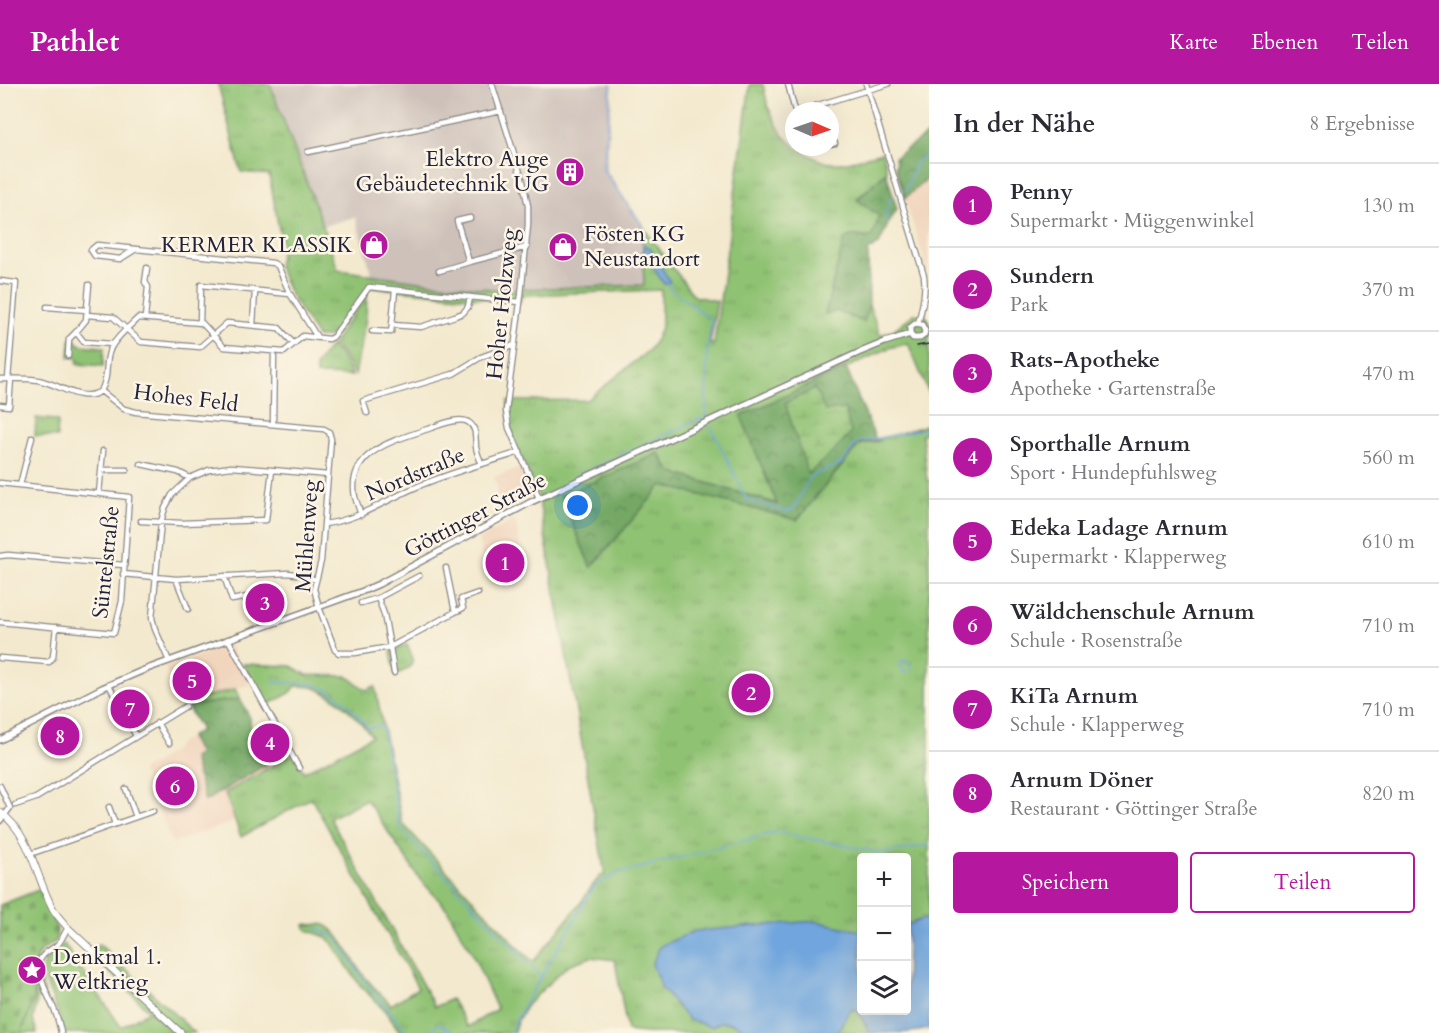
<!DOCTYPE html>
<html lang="de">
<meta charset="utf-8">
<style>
:root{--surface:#fff;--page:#f2f2f3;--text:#2b2b33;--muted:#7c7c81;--line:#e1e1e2;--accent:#b5179e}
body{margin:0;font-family:Cardo,serif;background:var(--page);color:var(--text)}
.controls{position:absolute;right:18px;bottom:18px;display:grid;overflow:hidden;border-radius:6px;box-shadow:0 6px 24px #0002}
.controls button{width:54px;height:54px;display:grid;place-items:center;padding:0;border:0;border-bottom:2px solid var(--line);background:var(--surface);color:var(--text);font:30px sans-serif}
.compass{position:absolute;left:785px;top:18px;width:54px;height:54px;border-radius:50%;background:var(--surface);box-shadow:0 6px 24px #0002;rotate:92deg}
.you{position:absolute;left:578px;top:422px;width:21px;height:21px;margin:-15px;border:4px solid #fff;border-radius:50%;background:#1a73e8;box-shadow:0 0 0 9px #1a73e833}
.badge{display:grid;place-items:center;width:39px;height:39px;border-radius:50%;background:var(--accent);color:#fff;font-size:20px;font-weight:700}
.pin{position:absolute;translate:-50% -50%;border:3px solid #fff;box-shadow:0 2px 6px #0006}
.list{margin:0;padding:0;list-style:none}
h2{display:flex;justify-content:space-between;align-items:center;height:78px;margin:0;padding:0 24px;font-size:26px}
h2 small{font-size:20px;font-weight:400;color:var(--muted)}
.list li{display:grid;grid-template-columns:39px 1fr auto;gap:18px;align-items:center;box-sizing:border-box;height:84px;padding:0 24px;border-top:2px solid var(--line)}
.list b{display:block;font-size:22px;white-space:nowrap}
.list p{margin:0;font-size:20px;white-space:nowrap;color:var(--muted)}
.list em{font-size:20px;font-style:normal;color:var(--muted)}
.actions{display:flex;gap:12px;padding:18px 24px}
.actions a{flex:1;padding:14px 0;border:2px solid var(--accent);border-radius:6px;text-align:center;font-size:21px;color:var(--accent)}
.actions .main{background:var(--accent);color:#fff}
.icon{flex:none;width:33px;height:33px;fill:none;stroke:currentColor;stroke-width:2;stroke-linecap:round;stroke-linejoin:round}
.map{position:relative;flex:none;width:929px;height:949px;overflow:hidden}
header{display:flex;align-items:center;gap:36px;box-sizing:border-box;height:84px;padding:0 30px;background:var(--accent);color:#fff}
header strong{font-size:28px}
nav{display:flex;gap:33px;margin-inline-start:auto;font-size:21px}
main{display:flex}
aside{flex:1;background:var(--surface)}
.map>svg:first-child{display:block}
.built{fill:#f1d5bd}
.industrial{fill:#cec1ba}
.grass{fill:url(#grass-tufts);stroke:#597257;stroke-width:1.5;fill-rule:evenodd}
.forest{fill:url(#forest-crowns);stroke:#4b6550;stroke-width:1.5}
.wetland{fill:url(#wetland-marsh);stroke:#597257;stroke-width:1.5}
.cemetery{fill:url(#cemetery-stones);stroke:#597257;stroke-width:1.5}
.garden{fill:#90c273;stroke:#597257;stroke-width:1.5}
.water{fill:#70a5dd;stroke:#49648c;stroke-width:1.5}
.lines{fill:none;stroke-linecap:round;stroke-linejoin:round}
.stream{stroke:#70a5dd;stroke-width:1.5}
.minor-casing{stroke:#8a8684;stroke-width:7}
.tertiary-casing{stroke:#8a8684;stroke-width:8}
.secondary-casing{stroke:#8a8684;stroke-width:8}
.minor{stroke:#fff;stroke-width:4.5}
.tertiary{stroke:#fff;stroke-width:5}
.secondary{stroke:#fff;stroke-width:6}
.tram{stroke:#22223b;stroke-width:1.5}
.labels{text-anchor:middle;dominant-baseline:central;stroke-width:5;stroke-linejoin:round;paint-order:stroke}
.poi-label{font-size:22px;fill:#22223b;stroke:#fcf5e5;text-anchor:end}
.street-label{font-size:22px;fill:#22223b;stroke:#fcf5e5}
</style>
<header>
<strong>Pathlet</strong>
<nav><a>Karte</a><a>Ebenen</a><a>Teilen</a></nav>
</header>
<main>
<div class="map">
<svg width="929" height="949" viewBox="0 0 929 949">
<defs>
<pattern id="grass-tufts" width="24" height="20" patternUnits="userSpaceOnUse" patternTransform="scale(1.5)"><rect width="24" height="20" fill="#90c273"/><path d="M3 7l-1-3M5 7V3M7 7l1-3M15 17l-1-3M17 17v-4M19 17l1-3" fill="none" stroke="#7ca664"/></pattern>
<pattern id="forest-crowns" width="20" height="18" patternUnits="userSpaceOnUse" patternTransform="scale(1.5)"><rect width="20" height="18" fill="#74a865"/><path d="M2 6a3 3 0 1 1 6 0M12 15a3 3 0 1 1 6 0" fill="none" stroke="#5f8854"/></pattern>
<pattern id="wetland-marsh" width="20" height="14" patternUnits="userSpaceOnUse" patternTransform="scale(1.5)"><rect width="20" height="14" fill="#90c273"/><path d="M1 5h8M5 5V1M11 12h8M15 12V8" fill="none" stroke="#7ca664"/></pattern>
<pattern id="cemetery-stones" width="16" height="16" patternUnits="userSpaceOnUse" patternTransform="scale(1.5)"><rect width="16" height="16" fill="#90c273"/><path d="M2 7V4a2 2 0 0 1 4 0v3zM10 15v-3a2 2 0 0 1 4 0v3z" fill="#7ca664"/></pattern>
</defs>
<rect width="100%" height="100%" fill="#fcf5e5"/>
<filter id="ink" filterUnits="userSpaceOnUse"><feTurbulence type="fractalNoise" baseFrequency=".0167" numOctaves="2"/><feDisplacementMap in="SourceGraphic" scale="12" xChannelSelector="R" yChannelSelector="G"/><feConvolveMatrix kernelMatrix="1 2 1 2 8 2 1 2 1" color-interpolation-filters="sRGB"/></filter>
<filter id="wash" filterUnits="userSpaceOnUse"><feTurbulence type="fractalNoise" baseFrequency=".008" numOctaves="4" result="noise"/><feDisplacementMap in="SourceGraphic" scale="24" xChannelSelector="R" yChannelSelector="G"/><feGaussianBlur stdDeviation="1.35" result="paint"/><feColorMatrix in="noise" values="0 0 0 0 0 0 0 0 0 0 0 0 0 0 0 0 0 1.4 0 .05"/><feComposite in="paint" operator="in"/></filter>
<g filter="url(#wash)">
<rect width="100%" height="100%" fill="#f3e9ce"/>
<path class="built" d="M929,93V192L905,114Z
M521,383L531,405L530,410L495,428L497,402L494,393Z
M515,435L524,483L491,500L478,456Z
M229,561L250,600L229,607H228L207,614L184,619L165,584Z
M123,603L144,642L136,647L115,607Z
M190,653L199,670L193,674L206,716L267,680L269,683L225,709L235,737L172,759L142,686L151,682L176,665L175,663Z"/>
<path class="industrial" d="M270,0H613L606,86L642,142L645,201L522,205L512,207L440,200L372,191L355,133L323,142Z"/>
<path class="grass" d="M218,0H270L323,142L338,186L440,200L512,207L517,204L522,205L644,201L642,142L694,212L717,217L710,260H714L750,0H763L768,23L783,52L794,61V63C803,65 811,73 820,76C839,85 863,73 882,68L887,87L857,115L879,131L875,146L871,154H862L825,230L837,227L863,238L869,221L880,251L892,247L914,230L926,232L929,237V310L908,259L889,264L742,332L778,420L670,388L651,394L803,429L859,361L879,357L876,356L921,343L929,339V347L922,350L927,396L929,397V871L907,870L906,774H862L861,868L720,938L732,939L753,949H647L627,947L615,876L591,873L568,881L527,921L519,934L513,949H449L438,947L432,949H401L385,927L359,900L332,859L326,853L307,846L305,841L307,840C313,842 319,839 325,841C340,847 354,880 365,893C373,903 383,912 391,921L418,904L311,714L241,753L225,709L287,673L269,640L271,639L288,672L294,670L304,688L372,652C356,632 339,613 315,604C309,602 302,602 296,602L290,609L267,621L243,580L291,582L307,591L347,592L366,606L375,602L402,739L513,858L533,878L579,821L593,801L601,791H605L540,423L539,414L509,344L508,317L587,316L649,266L657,254L661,243V206L522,211L520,218L369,203L333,253H317L290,210L278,182L282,161L269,91L241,88ZM366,715L419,794L447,825L472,869L497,925L468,943L451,915L435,923L330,734Z
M367,210L366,234L355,291L342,270L333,259Z
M73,254L80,261L104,263L103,282L77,280L78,274L69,273L70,256Z
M331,261L340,271L352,292L316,291V281Z
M36,334L55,336L58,338L57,353L35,352Z
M407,560C416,580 415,582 395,591L391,568L394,564L398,565Z
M235,605L240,615L187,622L184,619Z
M99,860L195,949H174L149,927L90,868L95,862Z
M34,895L40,896L45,910L38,913L33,935L37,949H21L34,916Z
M857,925L869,948L876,949H837L849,927Z"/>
<path class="forest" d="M929,49V93L905,114L895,82L896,80L895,73Z
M886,88L897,125L889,138L879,160L868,167L869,221L864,238L837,227L825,230L844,156C852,148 861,154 871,153L875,146L879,131L857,116Z
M846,284L876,356L859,360L797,436L662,401L591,484L561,412L659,369L670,388L777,420L741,332Z
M240,615L250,634L251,649L267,680L205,717L193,674L199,670L190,653L201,646L187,622Z"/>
<path class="wetland" d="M815,305L825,327L845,325L851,349L835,366L808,390L785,319Z"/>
<path class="cemetery" d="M41,805L57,845L56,857L41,867L36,874L34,915L21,949H0V821Z"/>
<path class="garden" d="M64,860L121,943L149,927L174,949H63L59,932L42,888C43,875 54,868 64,860Z"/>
<path class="water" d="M644,161L650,164L670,198L664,200L644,169Z
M922,835L929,836V945C911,949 888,949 870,948L857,925L849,927L837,949H753L732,939L720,938L712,943L689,936L662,905L652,880L660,862L695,847L815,837L861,847L862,926H906L907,841Z"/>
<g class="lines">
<path class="stream" d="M611,0L603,85L643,142L644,161
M905,107L917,77L929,68
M885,136L891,113
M711,343L747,416L787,428L794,424L810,393L842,379L858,358L929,344
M574,393L706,332L707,267L712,236L670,205L668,199
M908,588L905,589L901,583L900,579L904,576L908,578L911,582V586
M273,598C285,599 299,598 312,600C334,604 355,626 368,644L382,641L400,744L540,892
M316,844L336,854L362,894L408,949
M426,949L439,940L455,949
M510,949L522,925L595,801L617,790L777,748L883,769L929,761"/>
</g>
</g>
<g filter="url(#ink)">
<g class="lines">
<g class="minor-casing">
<path id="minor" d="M492,0L523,98L528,122V141L521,211L506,327L509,344L539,414
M788,0L795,27
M866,0L924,192C926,210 922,223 918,240
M798,27L888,0
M830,60L835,59
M308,68L501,27
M136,165L120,175L95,172L91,166L97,161L273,179L278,182L290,210L317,253
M469,178L457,137L470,134
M439,187L469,178L527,163
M0,197L16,199L8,295
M89,201L86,236L76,248L84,258L113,260
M395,206L392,241L421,243L455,232L463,229L468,223L470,213
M47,223L87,226
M87,231L113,233L141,258L200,263L227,239L279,244L294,260
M145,234L148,203L145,198L147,184
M200,239L201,201L290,210
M253,241L255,207
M372,247L391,248L392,241
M68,272L69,255L76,248
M0,295C13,295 26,294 38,296C60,300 81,320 101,307
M101,307L124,325L136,328L324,345L329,348L331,355L321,477L314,505L319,523L335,566L339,569H355L390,563L384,530L378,514L419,492
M101,307C110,291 104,280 110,266C114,255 130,242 138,234L202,239L224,263L284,268L303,252L329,255L333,253L369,203L520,218
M0,321L9,322L11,295
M367,329L363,317L453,290L481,273L514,261
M273,340L274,268
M141,380L178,388L190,394
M101,386H127
M0,399L129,413L122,517L114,549L0,538
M20,401L32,353
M99,409L103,367
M361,431C359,425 357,419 355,413C346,367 396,356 428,345C437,342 459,332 468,338C477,343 475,354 476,363C477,369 479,374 482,380
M141,437L181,439L266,436L272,386L328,391
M324,440C358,436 384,417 414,404C448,389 484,380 520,368
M0,472L8,471L124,481
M123,490L176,495L288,489L302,491L316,496
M224,492L232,516L252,512
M176,495L188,525
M361,519L378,514
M455,528L463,524L461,515L478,509
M228,555L299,684
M0,574L49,578L53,573L56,543
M169,577L155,545L152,534L161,438L165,424L172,411L190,394L209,386L231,383L272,386
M394,589L390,563L455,528L446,484
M109,601L136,652
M157,639L169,659
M0,702L10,724L0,737
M126,705L136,733
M15,721L36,714L186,622
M109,723L115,740
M30,770L153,727
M61,949C60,943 58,936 56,930C51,916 35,890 40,876C44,867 52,866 58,860C62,856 64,849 68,844"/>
</g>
<g class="tertiary-casing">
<path id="tertiary" d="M910,250V244L915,240L922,241L925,247
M910,250L913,254H920L924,251L925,247
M0,656L102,604L144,586L363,507L379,500L531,418L858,269L885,258L910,250"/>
</g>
<g class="secondary-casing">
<path id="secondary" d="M0,728C31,750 36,794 53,825C57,832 63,838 68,844L181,949"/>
</g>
<use href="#minor" class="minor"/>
<use href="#tertiary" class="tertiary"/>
<use href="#secondary" class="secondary"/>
<path class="tram" d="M917,262L929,260"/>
</g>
</g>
<defs>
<g id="building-disc" transform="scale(1.5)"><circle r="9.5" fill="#b5179e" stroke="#fcf5e5"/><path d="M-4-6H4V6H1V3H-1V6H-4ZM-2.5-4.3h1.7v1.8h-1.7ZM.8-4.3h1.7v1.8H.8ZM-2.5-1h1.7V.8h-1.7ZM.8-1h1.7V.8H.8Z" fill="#fff"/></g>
<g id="shop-disc" transform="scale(1.5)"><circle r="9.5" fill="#b5179e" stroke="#fcf5e5"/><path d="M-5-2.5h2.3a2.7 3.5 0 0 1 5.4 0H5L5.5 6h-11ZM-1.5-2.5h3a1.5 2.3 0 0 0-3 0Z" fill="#fff"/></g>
<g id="sight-disc" transform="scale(1.5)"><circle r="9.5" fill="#b5179e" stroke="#fcf5e5"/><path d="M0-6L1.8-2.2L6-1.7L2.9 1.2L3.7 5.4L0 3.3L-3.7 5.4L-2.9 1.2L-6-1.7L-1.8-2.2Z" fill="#fff"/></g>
</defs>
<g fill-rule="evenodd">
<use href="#building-disc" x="570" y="88"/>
<use href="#shop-disc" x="374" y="161"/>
<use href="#shop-disc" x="563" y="163"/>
<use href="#sight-disc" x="32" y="886"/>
</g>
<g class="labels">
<g class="poi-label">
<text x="549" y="75">Elektro Auge<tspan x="549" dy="25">Gebäudetechnik UG</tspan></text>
<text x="584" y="150" text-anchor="start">Fösten KG<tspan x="584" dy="25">Neustandort</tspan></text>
<text x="353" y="161">KERMER KLASSIK</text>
<text x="53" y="873" text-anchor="start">Denkmal 1.<tspan x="53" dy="25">Weltkrieg</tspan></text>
</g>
<g class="street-label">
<text transform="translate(502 220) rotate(-84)">Hoher Holzweg</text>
<text transform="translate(186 314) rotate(7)">Hohes Feld</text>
<text transform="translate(415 390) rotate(-23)">Nordstraße</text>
<text transform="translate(475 431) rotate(-28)">Göttinger Straße</text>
<text transform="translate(307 452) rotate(-86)">Mühlenweg</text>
<text transform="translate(106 478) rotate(-84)">Süntelstraße</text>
</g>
</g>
</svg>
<div class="controls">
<button>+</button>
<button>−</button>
<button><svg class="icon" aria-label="layers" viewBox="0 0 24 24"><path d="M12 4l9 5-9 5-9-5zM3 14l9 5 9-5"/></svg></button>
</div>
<svg class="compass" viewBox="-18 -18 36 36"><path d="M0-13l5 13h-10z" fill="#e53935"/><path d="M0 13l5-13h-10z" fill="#7c7c81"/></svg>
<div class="you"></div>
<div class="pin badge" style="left:505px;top:479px">1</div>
<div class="pin badge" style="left:751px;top:609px">2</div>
<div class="pin badge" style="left:265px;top:519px">3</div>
<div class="pin badge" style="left:270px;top:659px">4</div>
<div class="pin badge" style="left:192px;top:597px">5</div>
<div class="pin badge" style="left:175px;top:702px">6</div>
<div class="pin badge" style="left:130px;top:625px">7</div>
<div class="pin badge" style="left:60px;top:652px">8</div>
</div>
<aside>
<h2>In der Nähe<small>8 Ergebnisse</small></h2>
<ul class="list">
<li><span class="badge">1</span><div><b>Penny</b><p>Supermarkt · Müggenwinkel</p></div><em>130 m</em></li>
<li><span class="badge">2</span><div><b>Sundern</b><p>Park</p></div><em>370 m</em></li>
<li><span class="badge">3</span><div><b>Rats-Apotheke</b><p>Apotheke · Gartenstraße</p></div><em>470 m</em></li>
<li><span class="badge">4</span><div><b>Sporthalle Arnum</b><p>Sport · Hundepfuhlsweg</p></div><em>560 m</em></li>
<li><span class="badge">5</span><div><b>Edeka Ladage Arnum</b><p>Supermarkt · Klapperweg</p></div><em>610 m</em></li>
<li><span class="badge">6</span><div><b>Wäldchenschule Arnum</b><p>Schule · Rosenstraße</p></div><em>710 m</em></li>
<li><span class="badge">7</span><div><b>KiTa Arnum</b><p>Schule · Klapperweg</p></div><em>710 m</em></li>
<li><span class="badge">8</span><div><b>Arnum Döner</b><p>Restaurant · Göttinger Straße</p></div><em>820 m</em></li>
</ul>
<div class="actions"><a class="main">Speichern</a><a>Teilen</a></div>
</aside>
</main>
